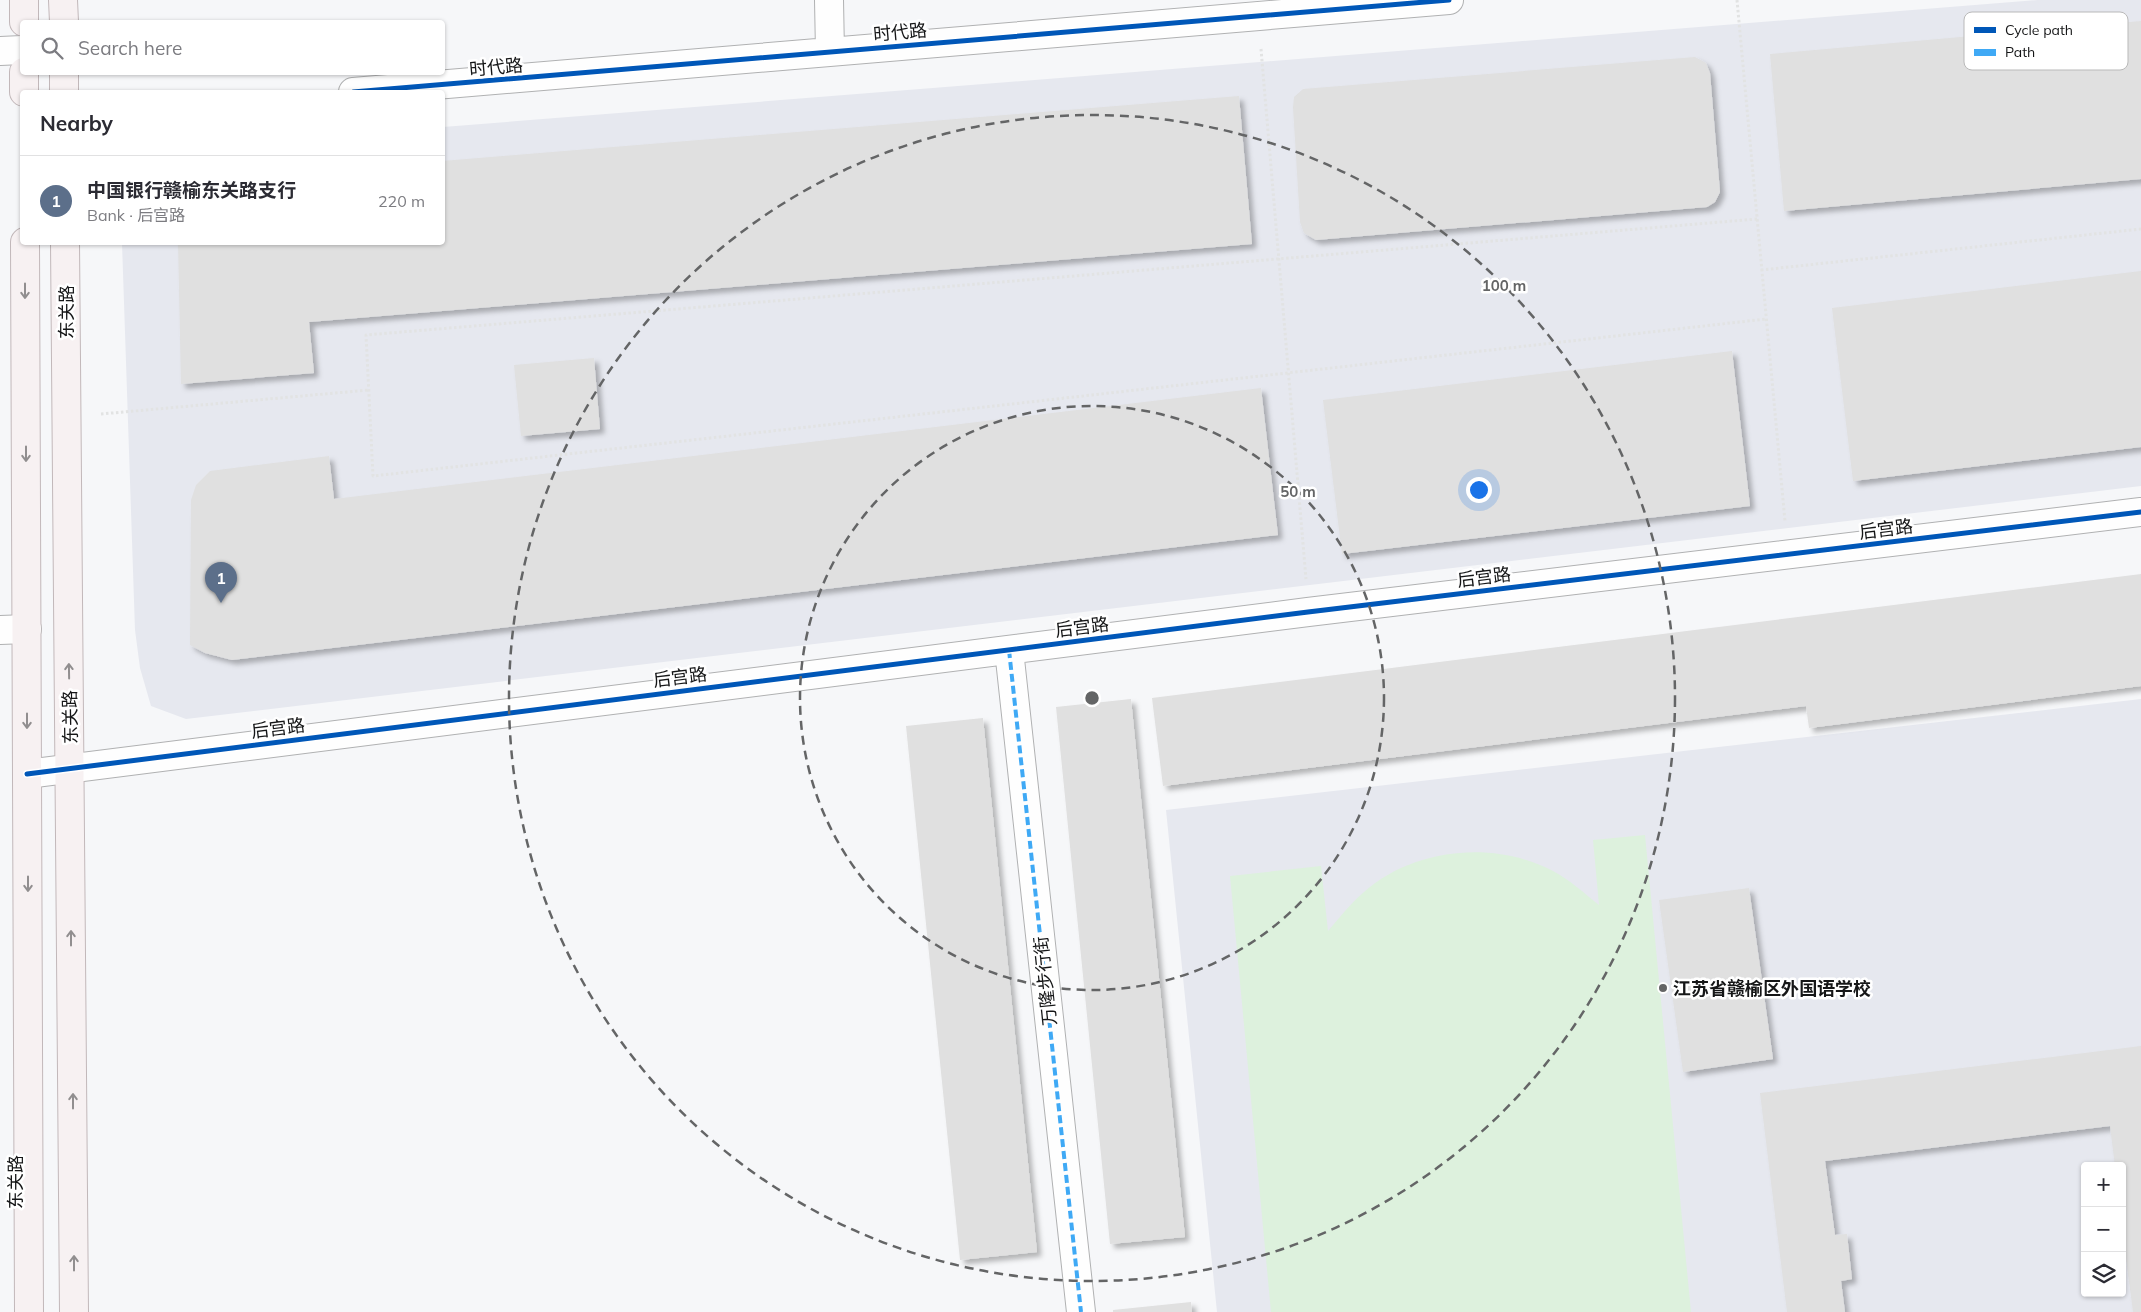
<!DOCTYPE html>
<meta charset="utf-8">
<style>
:root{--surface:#fff;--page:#f2f2f3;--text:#2b2b33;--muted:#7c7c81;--line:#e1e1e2;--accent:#2563eb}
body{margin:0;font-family:Mulish,"Noto Sans SC",sans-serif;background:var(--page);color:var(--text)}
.controls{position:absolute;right:15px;bottom:15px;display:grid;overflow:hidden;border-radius:5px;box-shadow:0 1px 4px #0004}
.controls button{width:45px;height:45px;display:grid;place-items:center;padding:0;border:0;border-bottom:1px solid var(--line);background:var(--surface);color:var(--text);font:25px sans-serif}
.you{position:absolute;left:1478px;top:489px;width:18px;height:18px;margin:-12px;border:4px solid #fff;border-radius:50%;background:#1a73e8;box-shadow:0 0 0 8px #1a73e833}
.badge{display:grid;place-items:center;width:32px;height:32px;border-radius:50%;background:var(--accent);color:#fff;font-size:16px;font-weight:700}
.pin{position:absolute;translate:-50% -41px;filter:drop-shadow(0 1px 2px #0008)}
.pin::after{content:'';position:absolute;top:26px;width:18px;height:15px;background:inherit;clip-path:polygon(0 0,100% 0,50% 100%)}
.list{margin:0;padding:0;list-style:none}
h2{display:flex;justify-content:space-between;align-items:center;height:65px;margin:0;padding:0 20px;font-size:21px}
h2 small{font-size:16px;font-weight:400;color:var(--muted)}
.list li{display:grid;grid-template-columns:32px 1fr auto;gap:15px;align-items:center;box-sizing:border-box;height:90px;padding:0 20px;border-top:1px solid var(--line)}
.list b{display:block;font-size:19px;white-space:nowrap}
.list p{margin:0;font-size:16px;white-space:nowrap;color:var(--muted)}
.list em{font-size:16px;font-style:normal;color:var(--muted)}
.icon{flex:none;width:28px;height:28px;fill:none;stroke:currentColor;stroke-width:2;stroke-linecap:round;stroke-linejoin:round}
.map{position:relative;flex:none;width:2141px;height:1312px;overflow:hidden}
.search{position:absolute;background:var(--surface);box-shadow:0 1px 4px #0004;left:20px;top:20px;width:425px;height:55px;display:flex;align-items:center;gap:12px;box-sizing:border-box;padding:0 18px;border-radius:5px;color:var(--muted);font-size:19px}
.panel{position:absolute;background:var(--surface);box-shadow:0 1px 4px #0004;left:20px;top:90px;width:425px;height:155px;border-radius:5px}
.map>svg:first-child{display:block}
.built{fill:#e6e8ef;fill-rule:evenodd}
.green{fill:#ddf1dd}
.building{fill:#e0e0e0;filter:url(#shadow)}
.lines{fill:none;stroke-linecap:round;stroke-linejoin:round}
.minor-casing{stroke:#b0b1b2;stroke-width:30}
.major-casing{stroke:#c2b8ba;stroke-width:30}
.path{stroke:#e2e3e3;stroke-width:3;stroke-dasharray:2.5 2.5;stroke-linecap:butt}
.minor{stroke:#fefefe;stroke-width:28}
.major{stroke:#f7f1f2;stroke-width:28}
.quiet{stroke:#3fa9f5;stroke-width:4;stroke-dasharray:8 4;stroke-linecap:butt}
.cycleway-casing{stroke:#fff;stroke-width:8}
.cycleway{stroke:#0057b8;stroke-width:5}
.oneway{stroke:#918e8f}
.ring{fill:none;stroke:#646566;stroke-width:2.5;stroke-dasharray:9 6}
.poi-dot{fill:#646566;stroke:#fff;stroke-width:2}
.labels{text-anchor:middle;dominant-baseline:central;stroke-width:5;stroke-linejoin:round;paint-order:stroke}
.street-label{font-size:18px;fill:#151617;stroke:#fff}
.poi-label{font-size:18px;font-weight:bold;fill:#151617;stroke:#fff;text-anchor:start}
.key{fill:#fff;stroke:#b9b9b9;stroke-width:1}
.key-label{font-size:14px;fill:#151617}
.centre{fill:#646566;stroke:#fff;stroke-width:2.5}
.ring-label{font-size:15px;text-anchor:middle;font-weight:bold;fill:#646566;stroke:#fff;stroke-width:5;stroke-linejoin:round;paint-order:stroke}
</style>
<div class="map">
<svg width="2141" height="1312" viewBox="0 0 2141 1312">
<defs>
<filter id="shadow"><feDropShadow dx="4.5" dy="4.5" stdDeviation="2.5" flood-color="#0004"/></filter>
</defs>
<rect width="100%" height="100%" fill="#f6f7f9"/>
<path class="built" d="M2038,0H2141V486L186,719L151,706L140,668L135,630L122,243L442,242L443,127Z
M2141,699V1312H1217L1166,810ZM2085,1166H2122V1293H2085Z"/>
<path class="green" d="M1645,835L1691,1312H1271L1230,876L1321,866L1328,931C1340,917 1350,904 1364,892C1414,848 1494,840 1553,871C1570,880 1584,893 1599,905L1593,840Z"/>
<path class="building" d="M2141,21V179L1784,211L1770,54Z
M1695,57L1706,63L1710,73L1720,192L1715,202L1707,207L1316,240L1304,233L1300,222L1293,107L1294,97L1303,89Z
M1239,96L1252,244L309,322L314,373L181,384L178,242H442V161Z
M2141,271V447L1853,481L1832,308Z
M1732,351L1750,506L1342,554L1323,400Z
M594,358L600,429L521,436L514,365Z
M1261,388L1278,535L232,660L205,653L190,645L191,500L196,485L210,471L329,456L334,499Z
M2141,574V686L1809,728L1806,706L1163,786L1152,698Z
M1131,699L1185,1237L1110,1244L1056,707Z
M983,718L1037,1252L960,1260L906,726Z
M1749,888L1773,1059L1683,1072L1659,900Z
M2141,1046V1312H2133L2122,1227V1166H2115L2110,1126L1825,1161L1835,1235L1847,1234L1852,1279L1841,1281L1845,1312H1787L1760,1093Z
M1191,1302L1192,1312H1113V1310Z"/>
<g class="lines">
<g class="minor-casing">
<path id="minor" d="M829,0L830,52
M0,51L22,50
M353,92L1449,0
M0,630L27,629
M1009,650L1081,1312
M27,774L1308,612L2141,512"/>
</g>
<g class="major-casing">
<path id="major" d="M24,0V22
M63,0L64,22
M24,72V92
M64,72V92
M25,242L29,1312
M65,242L74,1312"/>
</g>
<path class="path" d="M1737,0L1785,521
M1261,49L1306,579
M1757,219L366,335L373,476L1766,319
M1761,270L2141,229
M101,414L369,390"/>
<use href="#minor" class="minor"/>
<use href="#major" class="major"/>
<path class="quiet" d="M1009,650L1081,1312"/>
<g class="cycleway-casing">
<path id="cycleway" d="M353,92L1449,0
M27,774L1308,612L2141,512"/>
</g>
<use href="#cycleway" class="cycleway"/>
</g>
<defs><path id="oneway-shaft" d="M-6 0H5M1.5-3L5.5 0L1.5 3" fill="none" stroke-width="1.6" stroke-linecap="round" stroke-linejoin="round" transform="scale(1.25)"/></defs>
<g class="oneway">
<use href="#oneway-shaft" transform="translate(25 291) rotate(90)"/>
<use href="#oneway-shaft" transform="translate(26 454) rotate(90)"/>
<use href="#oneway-shaft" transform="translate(69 671) rotate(-91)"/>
<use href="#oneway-shaft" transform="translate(27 721) rotate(90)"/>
<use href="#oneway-shaft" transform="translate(28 884) rotate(90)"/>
<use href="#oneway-shaft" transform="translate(71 938) rotate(-90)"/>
<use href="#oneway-shaft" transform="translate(73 1101) rotate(-90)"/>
<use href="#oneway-shaft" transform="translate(74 1263) rotate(-90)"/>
</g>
<g class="ring">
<circle cx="1092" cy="698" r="292"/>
<circle cx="1092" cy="698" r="583"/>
</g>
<circle class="poi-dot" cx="1663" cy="988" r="5"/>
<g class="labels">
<g class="street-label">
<text transform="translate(900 32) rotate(-5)">时代路</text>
<text transform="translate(496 67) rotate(-5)">时代路</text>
<text transform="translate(66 312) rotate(-90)">东关路</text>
<text transform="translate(1886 529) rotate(-7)">后宫路</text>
<text transform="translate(1484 577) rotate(-7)">后宫路</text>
<text transform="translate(1082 627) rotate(-7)">后宫路</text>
<text transform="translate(680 677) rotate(-7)">后宫路</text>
<text transform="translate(70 717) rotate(-91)">东关路</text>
<text transform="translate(278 728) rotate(-7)">后宫路</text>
<text transform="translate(1045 981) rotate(-96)">万隆步行街</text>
<text transform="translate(15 1182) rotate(-90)">东关路</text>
</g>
<g class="poi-label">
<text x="1673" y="988">江苏省赣榆区外国语学校</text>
</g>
</g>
<rect x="1964" y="12" width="164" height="58" rx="8" class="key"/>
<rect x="1974" y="27" width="22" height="6" fill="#0057b8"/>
<rect x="1974" y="49" width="22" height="7" fill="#3fa9f5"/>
<g class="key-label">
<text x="2005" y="35">Cycle path</text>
<text x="2005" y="57">Path</text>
</g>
<circle cx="1092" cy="698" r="8" class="centre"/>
<g class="ring-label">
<text x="1504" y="291">100 m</text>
<text x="1298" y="497">50 m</text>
</g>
</svg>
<div class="controls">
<button>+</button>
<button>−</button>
<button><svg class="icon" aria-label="layers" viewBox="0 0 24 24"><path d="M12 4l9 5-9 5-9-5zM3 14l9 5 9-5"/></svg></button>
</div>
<div class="you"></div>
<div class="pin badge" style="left:221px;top:603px;background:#5c6f8a">1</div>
<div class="search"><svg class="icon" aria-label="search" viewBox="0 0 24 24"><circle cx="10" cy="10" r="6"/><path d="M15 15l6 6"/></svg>Search here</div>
<section class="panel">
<h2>Nearby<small></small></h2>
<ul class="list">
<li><span class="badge" style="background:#5c6f8a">1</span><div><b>中国银行赣榆东关路支行</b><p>Bank · 后宫路</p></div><em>220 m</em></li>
</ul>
</section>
</div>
